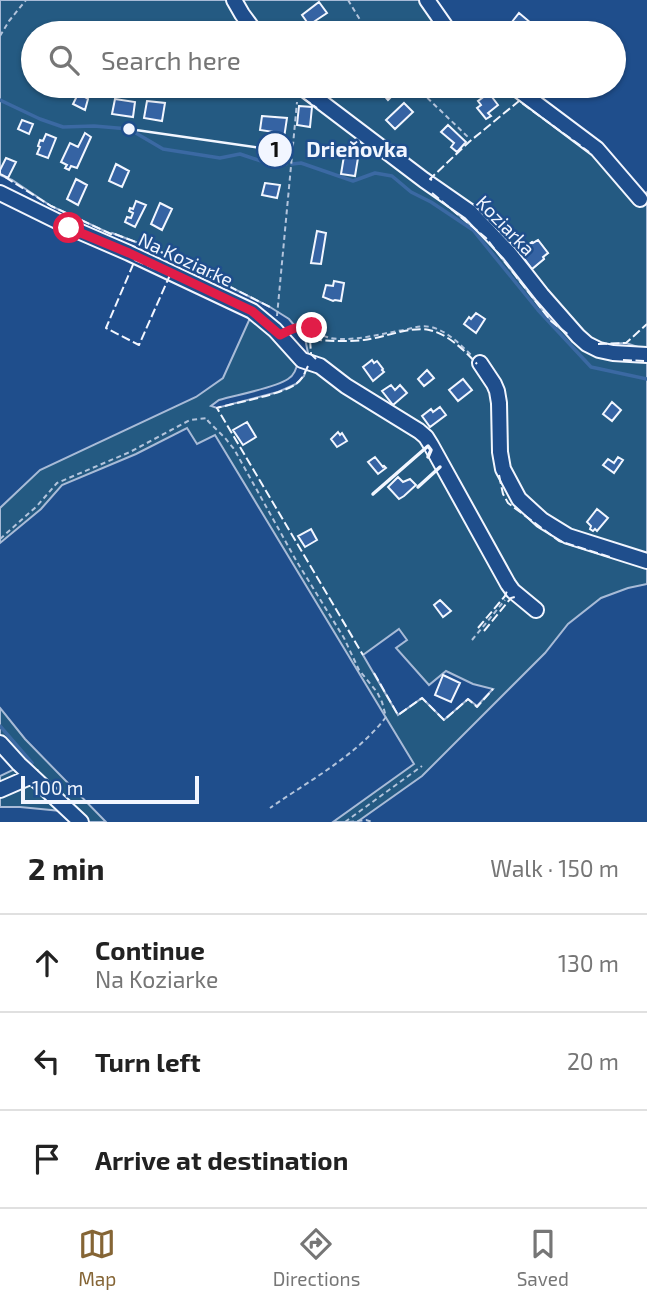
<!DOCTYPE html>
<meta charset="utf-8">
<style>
:root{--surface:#fff;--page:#f6f6f6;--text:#222;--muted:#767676;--line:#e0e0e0;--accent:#856535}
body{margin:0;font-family:"Exo 2",sans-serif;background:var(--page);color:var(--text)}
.scale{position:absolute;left:21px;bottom:18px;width:178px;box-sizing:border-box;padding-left:7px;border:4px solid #f2f6ff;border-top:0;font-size:19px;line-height:24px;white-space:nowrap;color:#f2f6ff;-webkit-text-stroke:5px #1f4e8c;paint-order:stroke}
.stop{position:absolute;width:21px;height:21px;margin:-16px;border:5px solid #e11d48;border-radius:50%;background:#fff}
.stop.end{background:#e11d48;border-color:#fff;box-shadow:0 2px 7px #0008}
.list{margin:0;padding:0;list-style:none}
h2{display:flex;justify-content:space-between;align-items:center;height:91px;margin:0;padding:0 28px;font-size:30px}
h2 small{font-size:23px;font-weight:400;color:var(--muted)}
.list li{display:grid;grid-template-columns:46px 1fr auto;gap:21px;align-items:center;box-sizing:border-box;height:98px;padding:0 28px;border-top:2px solid var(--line)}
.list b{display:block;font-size:26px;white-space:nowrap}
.list p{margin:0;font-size:23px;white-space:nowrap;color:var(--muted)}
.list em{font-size:23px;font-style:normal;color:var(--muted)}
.icon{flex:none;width:38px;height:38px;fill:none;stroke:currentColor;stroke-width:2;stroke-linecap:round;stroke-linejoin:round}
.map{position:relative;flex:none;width:647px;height:822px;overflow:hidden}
.search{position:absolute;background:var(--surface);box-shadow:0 2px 5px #0004;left:21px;right:21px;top:21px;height:77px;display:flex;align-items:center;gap:18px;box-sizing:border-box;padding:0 24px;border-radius:38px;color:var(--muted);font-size:26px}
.sheet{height:385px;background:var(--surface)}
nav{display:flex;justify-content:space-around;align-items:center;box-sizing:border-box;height:98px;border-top:2px solid var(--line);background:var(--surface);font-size:19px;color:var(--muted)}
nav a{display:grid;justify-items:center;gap:4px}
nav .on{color:var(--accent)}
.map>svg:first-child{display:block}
.green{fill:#245a82;stroke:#a8bbd7;stroke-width:2;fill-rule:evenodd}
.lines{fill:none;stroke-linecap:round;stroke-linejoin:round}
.stream{stroke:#3b69a3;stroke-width:3.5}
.building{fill:#3563a3;stroke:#f2f6ff;stroke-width:2}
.minor-casing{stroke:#f2f6ff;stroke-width:18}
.path{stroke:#b3c4dc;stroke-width:2;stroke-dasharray:5 3.5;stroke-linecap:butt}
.minor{stroke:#1f4e8c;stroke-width:14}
.fence{stroke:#f2f6ff;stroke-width:2;stroke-dasharray:9 3.5;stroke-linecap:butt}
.wall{stroke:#f2f6ff;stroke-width:3.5}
.route{stroke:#e11d48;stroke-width:9}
.labels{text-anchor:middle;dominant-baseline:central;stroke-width:5;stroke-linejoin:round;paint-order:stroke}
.street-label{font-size:19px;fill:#f2f6ff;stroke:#1f4e8c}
.leader{fill:none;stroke:#f2f6ff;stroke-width:2.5}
.callout-dot{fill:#f2f6ff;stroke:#1f4e8c;stroke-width:2.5}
.mark-label{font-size:21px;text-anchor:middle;font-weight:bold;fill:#111}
.callout-label{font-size:21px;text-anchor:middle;font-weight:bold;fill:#f2f6ff;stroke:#1f4e8c;stroke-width:5;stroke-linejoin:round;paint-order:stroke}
</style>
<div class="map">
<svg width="647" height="822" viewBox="0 0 647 822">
<rect width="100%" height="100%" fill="#1f4e8c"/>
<path class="green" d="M0,0H420L435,25L442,33H33V86H500L595,156L636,202L647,192V350L626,343L594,345L531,273L532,269L544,259L543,257L548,253L538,240L533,243L532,242L519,252H513L424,186L486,238L551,321L590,353L606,359L647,362V584L628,588L601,598L568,624L545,653L422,776L357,822H333L414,764L215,435L197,444L187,428L136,454L62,485L41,509L0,543V508L40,470L196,397L223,378L251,316L298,360C297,368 295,375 288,379C275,388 236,395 219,400L211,406L217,408L278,392L296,384L304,376L307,366L308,353L305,338L289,319L270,307L157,250L112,233L111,234L51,206L12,180L0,175ZM399,629L407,640L396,648L429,685L446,671L473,684L493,689L477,706L468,699L444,720L422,698L398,715L363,655Z
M0,708L25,739L106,822H72L61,811L20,807H0V776L15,769L0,752Z"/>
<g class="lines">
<path class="stream" d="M0,100L40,119L63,127L94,126L129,129L163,149L220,158L240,154L276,166L286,164
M292,164L301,163L353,181L375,173L392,176L411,192L431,202L473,230L538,310L591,367L647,379
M0,726L32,763"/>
</g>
<path class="building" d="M319,2L327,13L309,25L302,15Z
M519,13L531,23L522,33H515L508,27Z
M206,86H226L227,93L208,96Z
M387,86H396L399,89L388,100L380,91Z
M76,92L88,99L85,110L73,104L78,94Z
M489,93L498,105L488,113L491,116L486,119L477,108L481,105L478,101Z
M115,99L135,102L133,117L112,114Z
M147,101L165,103L162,121L144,118Z
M404,103L413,112L395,129L386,120Z
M299,106L312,107L310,127L297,125Z
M262,116L287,118L284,138L273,137L274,132L260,130Z
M22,120L33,124L29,134L18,129Z
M448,125L466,142L457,152L451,147L454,143L441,132Z
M85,133L91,137L77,168L71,166L69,170L65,168L67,165L61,162L70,143L78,147Z
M46,134L56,138L48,158L37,154L40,147L38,146L40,140L43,141Z
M257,147L273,148L270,158L258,155Z
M344,156L358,158L355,176L341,174Z
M6,158L16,162L8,178L0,174V170Z
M116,164L129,171L122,187L109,181Z
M76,179L87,185L78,205L67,199Z
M265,183L280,185L277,198L262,195Z
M136,201L146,205L135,227L125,222L127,217L131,218L133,213L129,211L130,208L133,209Z
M160,203L172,209L162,230L151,224Z
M317,231L326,233L321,264L311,263Z
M538,240L548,253L543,257L544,259L532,269L519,252L532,242L533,243Z
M334,281L344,283L341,301L335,300L333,301L323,297L326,285L333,286Z
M476,313L485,319L476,333L464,324L469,317L471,319Z
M372,360L374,363L377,361L383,369L382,370L384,372L373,381L363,367Z
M427,370L434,378L424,386L418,379Z
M463,379L472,390L458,401L449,390Z
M391,385L395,390L400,385L407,393L393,405L382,391Z
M612,402L621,410L612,421L603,414Z
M440,407L446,415L430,427L422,416L431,409L433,412Z
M247,422L256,437L243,445L233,430Z
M338,432L340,435L342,433L347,441L337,447L331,439Z
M375,457L383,467L384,466L386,468L378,474L368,462Z
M618,457L623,460L614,473L603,465L608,459L614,463Z
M398,477L403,482L410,479L416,485L404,496L399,499L388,487Z
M597,509L608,518L597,531L595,529L593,531L590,529L591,526L587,522Z
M311,529L317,540L305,547L298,536Z
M440,600L451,611L443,617L434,605Z
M443,675L460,683L451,702L435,695Z"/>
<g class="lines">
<g class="minor-casing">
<path id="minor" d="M234,0L242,14L256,33
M427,0L450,33
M300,86L424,180L470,212L509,253L542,295L578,336L587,344L599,350L613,353L647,355
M513,86L597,149L640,199
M0,193L69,227L129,253L252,311L275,330L302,360L320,366L346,386L419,431L426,437L431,445L508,584L513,591L536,610
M480,363L494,384L497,391L499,403L500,452L503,469L519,499L542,520L568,536L647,561
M0,743L19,764L81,822
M0,790L32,776"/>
</g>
<path class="path" d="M348,0L368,33
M90,32L93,33
M220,33L233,22
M0,36L9,21L26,0
M415,86L469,138
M277,316L297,102
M292,329C315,322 310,332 327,337C332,339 339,339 344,339C364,339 384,333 404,330C413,328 421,325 431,327C447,331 460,344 471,355
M0,539L37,506L57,483L130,452L190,420L207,418L208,421L225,438L234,449L297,562L344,638L359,670L377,692L382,702L386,717C356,756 310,780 270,808
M472,640L505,600
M345,822L422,766
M349,822L366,820L372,822"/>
<use href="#minor" class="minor"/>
<path class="fence" d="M303,98L317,108
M5,177L51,206L111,234L112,233L157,250L270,307
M432,180L430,179L469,142L519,101L589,152
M432,193L486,238L551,321L570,336
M135,260L170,275L139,345L106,328Z
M598,344L626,343L647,324
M316,359L311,354L310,339C328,341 346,342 364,340C383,338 410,326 429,330C448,334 464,350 477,364
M623,360L644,361
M308,366C305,372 303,379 296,384C280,395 238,402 217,408L363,655
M499,475L503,494L508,503L559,541L613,558
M478,628L505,596L507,591L506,589
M484,631L511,598L515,597L517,599
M374,673L398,715L422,698L444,720L468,699L477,707L493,689"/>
<path class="wall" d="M418,487L440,467
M373,494L428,446L431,450L428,457"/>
</g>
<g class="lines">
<path class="route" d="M69,228L129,253L252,311L280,335C291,329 299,325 312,328"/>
</g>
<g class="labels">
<g class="street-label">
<text transform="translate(506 225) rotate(46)">Koziarka</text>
<text transform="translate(186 259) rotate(25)">Na Koziarke</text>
</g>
</g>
<path class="leader" d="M129 129L275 150"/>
<g class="callout-dot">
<circle cx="129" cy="129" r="7"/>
<circle cx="275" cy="150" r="18"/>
</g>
<g class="mark-label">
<text x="275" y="157">1</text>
</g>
<g class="callout-label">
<text x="357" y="157">Drieňovka</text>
</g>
</svg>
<div class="scale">100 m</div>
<div class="stop" style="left:69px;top:228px"></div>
<div class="stop end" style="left:312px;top:328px"></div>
<div class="search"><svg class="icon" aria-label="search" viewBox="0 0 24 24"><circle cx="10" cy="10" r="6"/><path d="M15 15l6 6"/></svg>Search here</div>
</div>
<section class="sheet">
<h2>2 min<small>Walk · 150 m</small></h2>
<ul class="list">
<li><svg class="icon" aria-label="ahead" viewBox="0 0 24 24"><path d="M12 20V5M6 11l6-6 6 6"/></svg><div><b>Continue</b><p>Na Koziarke</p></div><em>130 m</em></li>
<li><svg class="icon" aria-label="left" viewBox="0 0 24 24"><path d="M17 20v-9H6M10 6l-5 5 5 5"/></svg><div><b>Turn left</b></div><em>20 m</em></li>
<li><svg class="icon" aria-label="arrive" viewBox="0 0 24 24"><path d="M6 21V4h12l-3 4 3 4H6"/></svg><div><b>Arrive at destination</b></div></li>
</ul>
</section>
<nav>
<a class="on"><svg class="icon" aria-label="map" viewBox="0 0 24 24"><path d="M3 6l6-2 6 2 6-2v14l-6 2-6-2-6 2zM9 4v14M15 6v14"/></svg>Map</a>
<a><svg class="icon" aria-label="directions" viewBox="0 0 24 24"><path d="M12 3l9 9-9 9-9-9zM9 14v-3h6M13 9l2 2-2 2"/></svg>Directions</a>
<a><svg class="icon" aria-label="saved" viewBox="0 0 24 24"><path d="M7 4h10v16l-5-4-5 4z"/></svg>Saved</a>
</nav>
